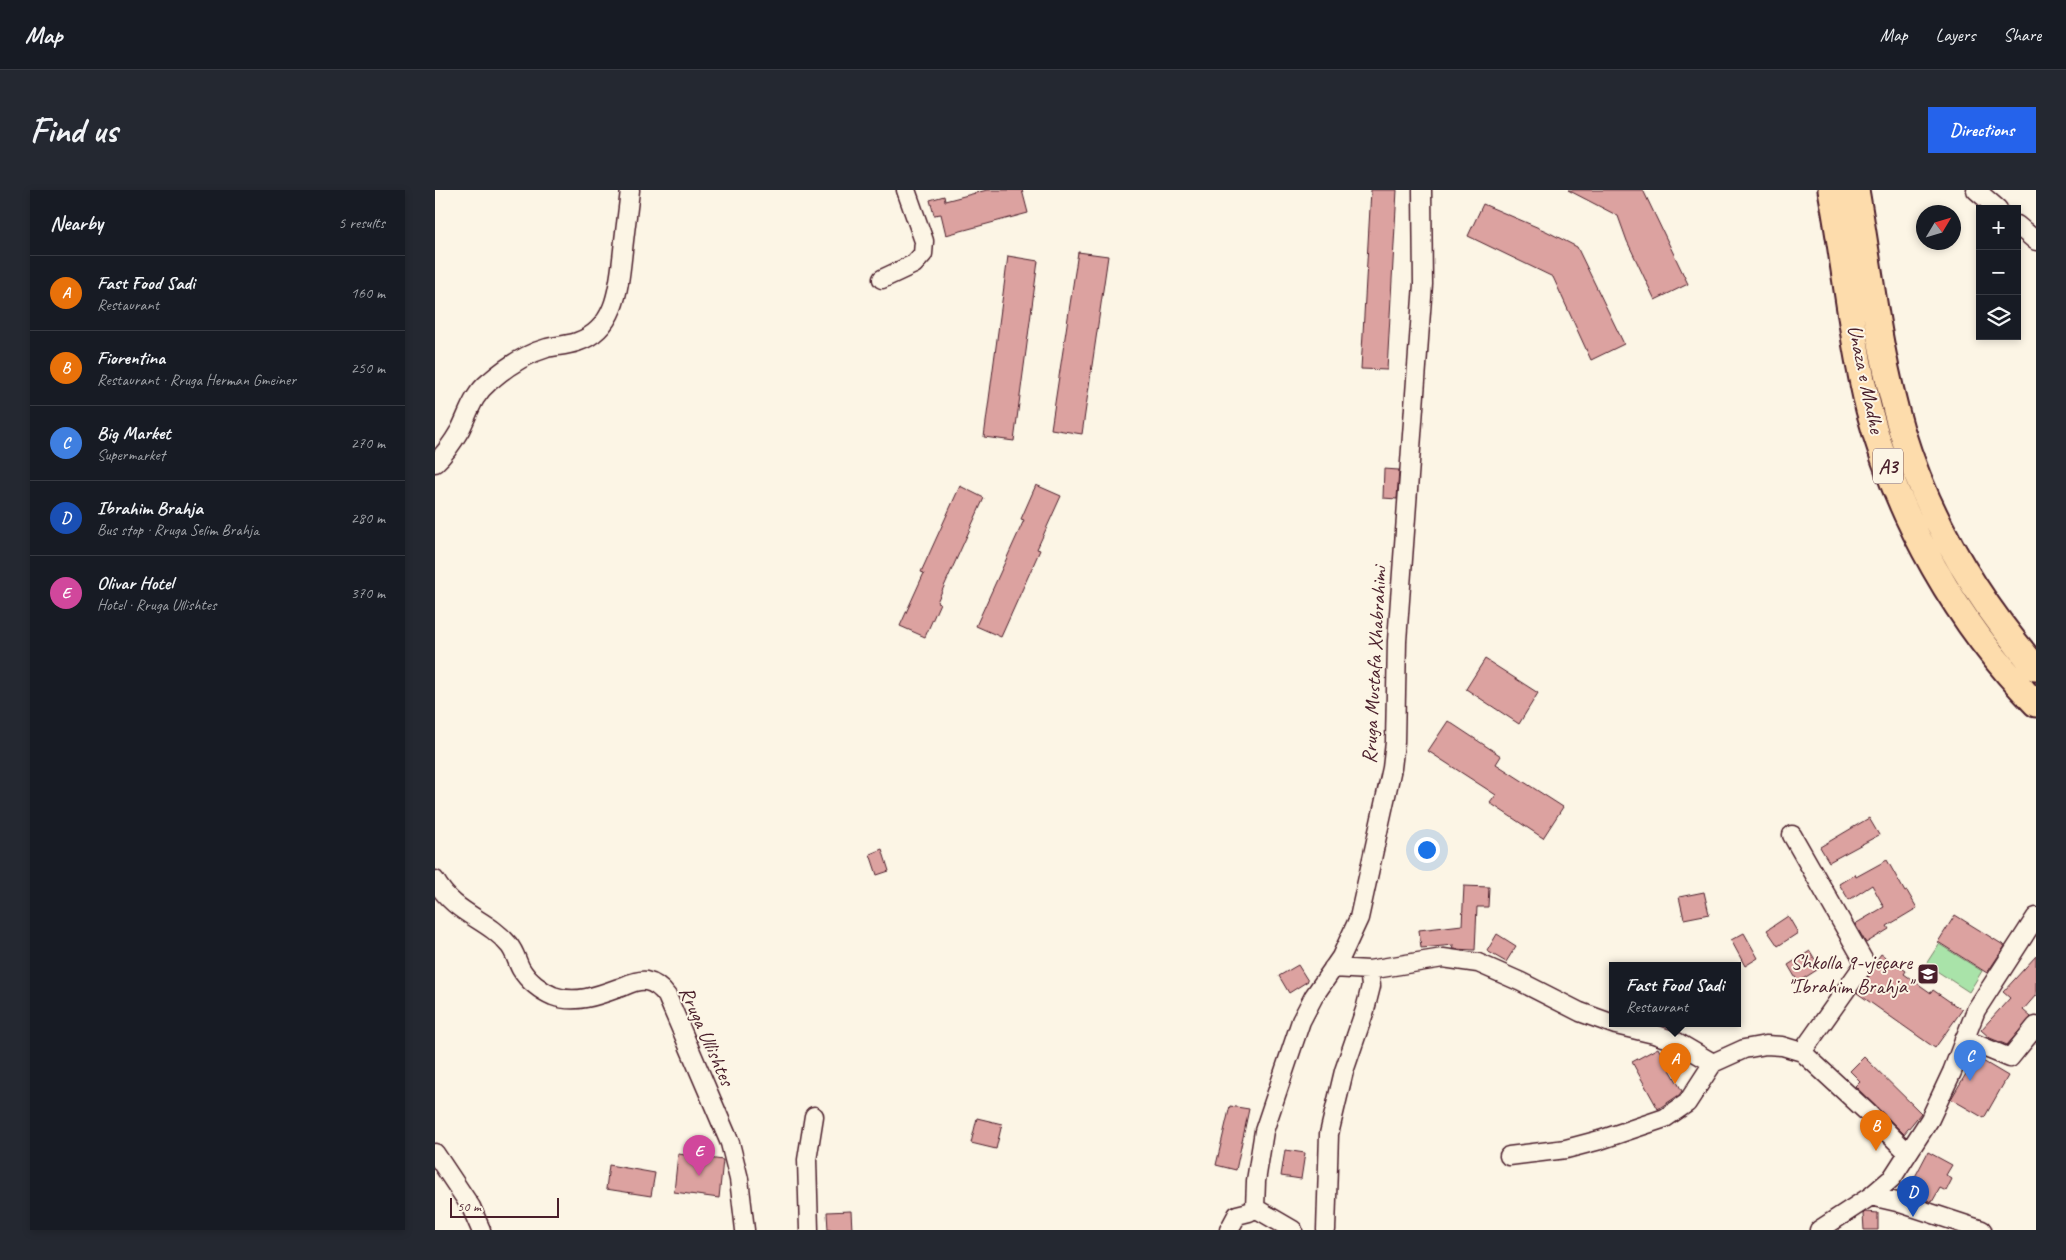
<!DOCTYPE html>
<meta charset="utf-8">
<style>
:root{--surface:#171b24;--page:#242831;--text:#f1f3f6;--muted:#9ea1a6;--line:#363941;--accent:#2563eb}
body{margin:0;font-family:Caveat,sans-serif;background:var(--page);color:var(--text)}
.controls{position:absolute;right:15px;top:15px;display:grid;overflow:hidden;border-radius:0px;box-shadow:0 2px 8px #0003}
.controls button{width:45px;height:45px;display:grid;place-items:center;padding:0;border:0;border-bottom:1px solid var(--line);background:var(--surface);color:var(--text);font:25px sans-serif}
.compass{position:absolute;left:1481px;top:15px;width:45px;height:45px;border-radius:50%;background:var(--surface);box-shadow:0 2px 8px #0003;rotate:52deg}
.scale{position:absolute;left:15px;bottom:12px;width:109px;box-sizing:border-box;padding-left:5px;border:2px solid #4a1f2b;border-top:0;font-size:14px;line-height:18px;white-space:nowrap;color:#4a1f2b;-webkit-text-stroke:4px #fcf5e5;paint-order:stroke}
.you{position:absolute;left:991px;top:659px;width:18px;height:18px;margin:-12px;border:4px solid #fff;border-radius:50%;background:#1a73e8;box-shadow:0 0 0 8px #1a73e833}
.badge{display:grid;place-items:center;width:32px;height:32px;border-radius:50%;background:var(--accent);color:#fff;font-size:16px;font-weight:700}
.pin{position:absolute;translate:-50% -41px;filter:drop-shadow(0 1px 2px #0008)}
.pin::after{content:'';position:absolute;top:26px;width:18px;height:15px;background:inherit;clip-path:polygon(0 0,100% 0,50% 100%)}
.popup{position:absolute;left:1174px;top:772px;width:132px;height:65px;box-sizing:border-box;display:grid;place-content:center;border-radius:0px;background:var(--surface);filter:drop-shadow(0 1px 4px #0005);font-size:16px;white-space:nowrap;color:var(--muted)}
.popup b{font-size:19px;color:var(--text)}
.popup::after{content:'';position:absolute;left:50%;top:100%;margin-left:-10px;border:10px solid transparent;border-top-color:var(--surface)}
.list{margin:0;padding:0;list-style:none}
h2{display:flex;justify-content:space-between;align-items:center;height:65px;margin:0;padding:0 20px;font-size:21px}
h2 small{font-size:16px;font-weight:400;color:var(--muted)}
.list li{display:grid;grid-template-columns:32px 1fr auto;gap:15px;align-items:center;box-sizing:border-box;height:75px;padding:0 20px;border-top:1px solid var(--line)}
.list b{display:block;font-size:19px;white-space:nowrap}
.list p{margin:0;font-size:16px;white-space:nowrap;color:var(--muted)}
.list em{font-size:16px;font-style:normal;color:var(--muted)}
.icon{flex:none;width:28px;height:28px;fill:none;stroke:currentColor;stroke-width:2;stroke-linecap:round;stroke-linejoin:round}
.map{position:relative;flex:none;width:1601px;height:1040px;overflow:hidden;border-radius:0px}
header{display:flex;align-items:center;gap:30px;box-sizing:border-box;height:70px;padding:0 25px;background:var(--surface);border-bottom:1px solid var(--line)}
header strong{font-size:24px}
nav{display:flex;gap:28px;margin-inline-start:auto;font-size:18px}
.intro{display:flex;align-items:center;justify-content:space-between;box-sizing:border-box;height:120px;padding:0 30px}
h1{margin:0;font-size:35px}
.button{padding:12px 22px;border-radius:0px;background:var(--accent);color:#fff;font-size:18px;font-weight:700}
main{display:flex;gap:30px;padding:0 30px}
aside{flex:1;background:var(--surface);border-radius:0px;box-shadow:0 2px 8px #0003}
.map>svg:first-child{display:block}
.green{fill:#a9e3a9;stroke:#7a816a}
.building{fill:#dca2a0;stroke:#4a1f2b}
.lines{fill:none;stroke-linecap:round;stroke-linejoin:round}
.minor-casing{stroke:#4a1f2b;stroke-width:21}
.highway-casing{stroke:#4a1f2b;stroke-width:29}
.minor{stroke:#fcf5e5;stroke-width:18}
.highway{stroke:#fddcac;stroke-width:25}
.labels{text-anchor:middle;dominant-baseline:central;stroke-width:4;stroke-linejoin:round;paint-order:stroke}
.shield{fill:#fcf5e5;stroke:#7f5f63;stroke-width:1}
.shield-label{font-size:20px;font-weight:bold;fill:#4a1f2b}
.street-label{font-size:21px;fill:#4a1f2b;stroke:#fcf5e5}
.poi-label{font-size:21px;fill:#4a1f2b;stroke:#fcf5e5;text-anchor:end}
</style>
<header>
<strong>Map</strong>
<nav><a>Map</a><a>Layers</a><a>Share</a></nav>
</header>
<div class="intro"><h1>Find us</h1><a class="button">Directions</a></div>
<main>
<aside>
<h2>Nearby<small>5 results</small></h2>
<ul class="list">
<li><span class="badge" style="background:#e8710a">A</span><div><b>Fast Food Sadi</b><p>Restaurant</p></div><em>160 m</em></li>
<li><span class="badge" style="background:#e8710a">B</span><div><b>Fiorentina</b><p>Restaurant · Rruga Herman Gmeiner</p></div><em>250 m</em></li>
<li><span class="badge" style="background:#3f7fe0">C</span><div><b>Big Market</b><p>Supermarket</p></div><em>270 m</em></li>
<li><span class="badge" style="background:#1a4fb4">D</span><div><b>Ibrahim Brahja</b><p>Bus stop · Rruga Selim Brahja</p></div><em>280 m</em></li>
<li><span class="badge" style="background:#d1479c">E</span><div><b>Olivar Hotel</b><p>Hotel · Rruga Ullishtes</p></div><em>370 m</em></li>
</ul>
</aside>
<div class="map">
<svg width="1601" height="1040" viewBox="0 0 1601 1040">
<rect width="100%" height="100%" fill="#fcf5e5"/>
<filter id="ink" filterUnits="userSpaceOnUse"><feTurbulence type="fractalNoise" baseFrequency=".02" numOctaves="2"/><feDisplacementMap in="SourceGraphic" scale="10" xChannelSelector="R" yChannelSelector="G"/><feConvolveMatrix kernelMatrix="1 2 1 2 8 2 1 2 1" color-interpolation-filters="sRGB"/></filter>
<g filter="url(#ink)">
<path class="green" d="M1504,754L1547,781L1534,802L1491,774Z"/>
<path class="building" d="M552,0H587L593,23L511,45L506,24L499,25L495,10L509,6L510,11Z
M936,0H962L952,180L926,179Z
M1133,0H1208L1253,94L1220,110L1192,51L1183,26Z
M1048,14L1111,41L1142,57L1189,154L1156,170L1118,87L1033,46Z
M643,62L673,66L647,244L616,239Z
M573,66L603,71L579,251L549,247Z
M949,279L964,280L962,309L948,308Z
M601,295L626,306L602,359L605,360L566,447L541,436L589,330L586,329Z
M525,296L549,308L502,412L505,413L490,447L465,436L489,383L486,382Z
M1050,469L1103,503L1084,534L1031,499Z
M1013,531L1066,566L1061,574L1128,617L1108,648L1055,613L1061,605L993,561Z
M1434,628L1444,645L1394,672L1385,657Z
M447,659L454,681L442,685L435,664Z
M1452,670L1470,702L1472,701L1482,718L1452,736L1454,739L1431,753L1420,734L1449,717L1437,695L1414,710L1404,694L1420,684L1421,687Z
M1029,696L1054,697L1053,717H1042L1040,760L1018,759L1019,755L986,758L984,740L1027,735Z
M1269,702L1274,724L1249,729L1244,707Z
M1520,725L1570,756L1552,783L1503,752Z
M1353,726L1363,743L1343,756L1332,740Z
M1309,743L1323,768L1310,776L1296,750Z
M1062,744L1081,756L1071,772L1052,761Z
M1375,761L1385,778L1363,792L1353,775Z
M1446,764L1471,781L1469,784L1496,803L1498,800L1527,820L1500,858L1422,803L1439,779L1440,772Z
M1601,766V805L1588,820L1596,827L1572,855L1555,848L1546,840L1575,808L1568,802Z
M863,775L873,791L854,803L844,786Z
M1223,858L1247,901L1244,905L1223,919L1197,872Z
M1429,867L1486,923L1469,944L1420,896L1425,891L1415,881Z
M1541,867L1573,886L1549,928L1516,909Z
M795,916L814,919L801,980L781,975Z
M542,928L567,934L561,959L536,953Z
M850,960L870,963L866,989L846,986Z
M1493,962L1517,975L1511,985L1517,989L1511,1001L1505,998L1497,1012L1472,1002Z
M243,964L288,970L284,1008L239,1002Z
M174,975L220,983L216,1006L171,999Z
M416,1021L417,1040H393L392,1022Z
M1430,1022L1443,1023V1040H1429L1428,1024Z"/>
<g class="lines">
<g class="minor-casing">
<path id="minor" d="M1541,0L1563,19
M1582,35L1601,51
M447,89L479,74L488,64L489,51L471,0
M0,273C10,264 18,252 25,240C34,222 38,205 54,192C71,177 91,164 112,158C122,156 133,155 142,152C182,139 184,95 188,60C190,40 193,20 195,0
M1357,645L1430,773L1367,862
M0,690C20,725 52,728 74,755C80,762 82,772 86,779C93,791 106,801 118,806C142,815 167,804 189,796C196,793 204,790 211,791C221,793 227,799 232,806L295,953L304,989L310,1040
M898,778L934,780L1008,768L1043,773L1086,792L1145,822L1181,835L1219,844L1242,852L1278,873
M1529,849L1575,868L1601,836
M0,963L36,1017L46,1040
M1074,966L1131,959L1165,950L1230,928L1252,913L1278,873L1309,859L1331,855L1347,856L1367,862L1432,922L1473,963
M1436,1006L1462,1012L1547,1040
M820,1018L821,991L829,941L866,831L879,806L906,767L924,728L957,578L960,552L962,451L988,94L987,0
M820,1018L858,1040
M374,1040L372,970L379,926
M794,1040L802,1025L814,1022L820,1018
M891,1040L894,944L909,881L930,820L936,796L934,780
M1384,1040L1436,1006L1457,988L1495,929L1517,882L1541,820L1601,727"/>
</g>
<g class="highway-casing">
<path id="highway" d="M1396,0C1410,73 1416,148 1434,220C1462,327 1524,436 1601,514
M1421,0C1435,79 1443,161 1466,239C1493,328 1541,408 1601,478"/>
</g>
<use href="#minor" class="minor"/>
<use href="#highway" class="highway"/>
</g>
</g>
<defs>
<g id="school-square" transform="scale(1.125)"><rect x="-9" y="-9" width="18" height="18" rx="4" fill="#4a1f2b" stroke="#fcf5e5"/><path d="M0-5L7-2L0 1L-7-2ZM-4 1L0 2.5L4 1V4Q0 6-4 4Z" fill="#fff"/></g>
</defs>
<g fill-rule="evenodd">
<use href="#school-square" x="1493" y="784"/>
</g>
<g class="labels">
<rect class="shield" x="1438" y="258.5" width="30" height="35" rx="4"/>
<g class="shield-label">
<text x="1453" y="276">A3</text>
</g>
<g class="street-label">
<text transform="translate(1431 189) rotate(78)">Unaza e Madhe</text>
<text transform="translate(939 475) rotate(-87)">Rruga Mustafa Xhabrahimi</text>
<text transform="translate(272 846) rotate(66)">Rruga Ullishtes</text>
</g>
<g class="poi-label">
<text x="1477" y="772">Shkolla 9-vjeçare<tspan x="1477" dy="24">"Ibrahim Brahja"</tspan></text>
</g>
</g>
</svg>
<div class="controls">
<button>+</button>
<button>−</button>
<button><svg class="icon" aria-label="layers" viewBox="0 0 24 24"><path d="M12 4l9 5-9 5-9-5zM3 14l9 5 9-5"/></svg></button>
</div>
<svg class="compass" viewBox="-18 -18 36 36"><path d="M0-13l5 13h-10z" fill="#e53935"/><path d="M0 13l5-13h-10z" fill="#9ea1a6"/></svg>
<div class="scale">50 m</div>
<div class="you"></div>
<div class="pin badge" style="left:1240px;top:894px;background:#e8710a">A</div>
<div class="popup"><b>Fast Food Sadi</b>Restaurant</div>
<div class="pin badge" style="left:1441px;top:961px;background:#e8710a">B</div>
<div class="pin badge" style="left:1535px;top:891px;background:#3f7fe0">C</div>
<div class="pin badge" style="left:1478px;top:1027px;background:#1a4fb4">D</div>
<div class="pin badge" style="left:264px;top:986px;background:#d1479c">E</div>
</div>
</main>
